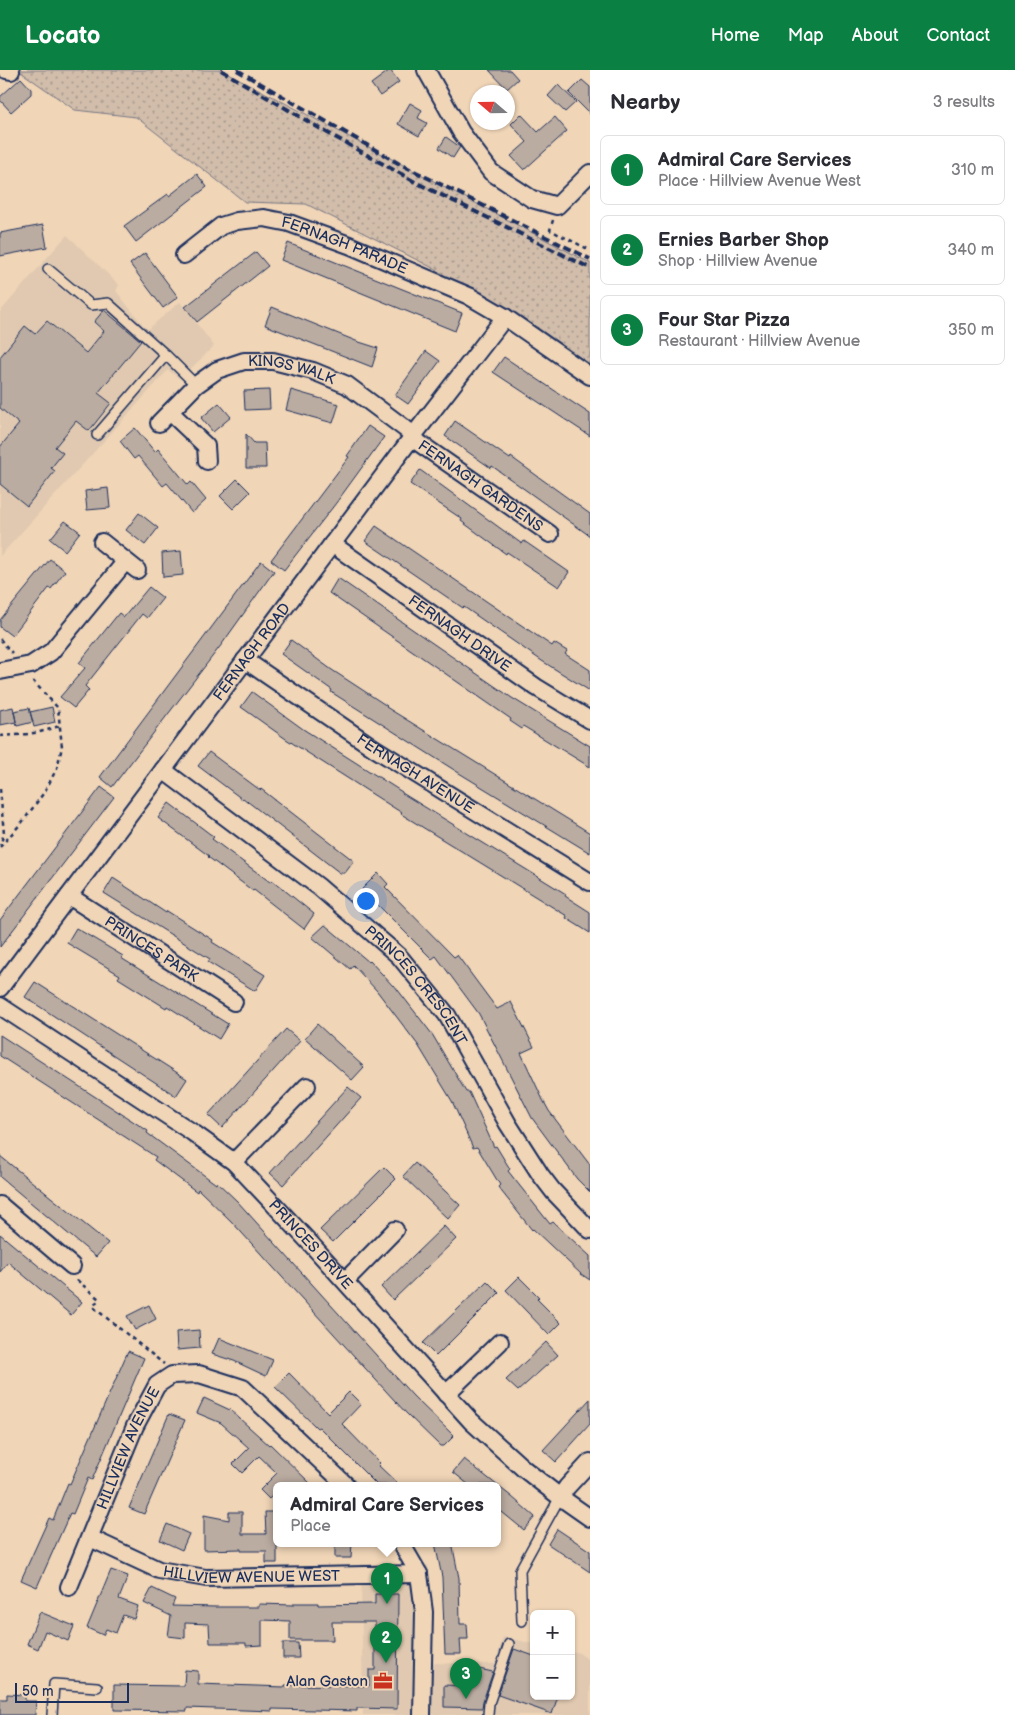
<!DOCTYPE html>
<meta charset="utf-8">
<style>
:root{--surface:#fff;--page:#f2f2f3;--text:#2b2b33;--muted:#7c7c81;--line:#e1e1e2;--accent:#0b8043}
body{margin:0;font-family:"Balsamiq Sans",sans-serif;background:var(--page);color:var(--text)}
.controls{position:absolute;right:15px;bottom:15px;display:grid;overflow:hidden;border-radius:8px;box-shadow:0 1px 4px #0004}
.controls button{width:45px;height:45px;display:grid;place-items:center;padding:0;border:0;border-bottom:1px solid var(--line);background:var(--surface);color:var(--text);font:25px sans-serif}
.compass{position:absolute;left:470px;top:15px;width:45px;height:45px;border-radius:50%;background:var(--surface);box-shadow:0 1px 4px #0004;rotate:290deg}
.scale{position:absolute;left:15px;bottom:12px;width:114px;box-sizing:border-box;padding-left:5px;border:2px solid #1b2f5e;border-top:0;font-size:14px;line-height:18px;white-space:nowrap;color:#1b2f5e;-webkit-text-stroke:4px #f0d5b7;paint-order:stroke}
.you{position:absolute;left:365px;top:830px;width:18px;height:18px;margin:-12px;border:4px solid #fff;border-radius:50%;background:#1a73e8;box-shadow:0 0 0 8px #1a73e833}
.badge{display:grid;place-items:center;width:32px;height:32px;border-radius:50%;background:var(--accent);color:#fff;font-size:16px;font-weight:700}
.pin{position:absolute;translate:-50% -41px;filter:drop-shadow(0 1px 2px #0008)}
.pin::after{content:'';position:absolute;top:26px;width:18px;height:15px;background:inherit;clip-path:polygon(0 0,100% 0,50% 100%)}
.popup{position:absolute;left:273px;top:1412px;width:228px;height:65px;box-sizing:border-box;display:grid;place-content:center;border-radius:8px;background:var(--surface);filter:drop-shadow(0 1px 4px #0005);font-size:16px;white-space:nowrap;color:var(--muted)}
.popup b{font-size:19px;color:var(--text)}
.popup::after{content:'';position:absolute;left:50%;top:100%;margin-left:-10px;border:10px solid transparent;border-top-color:var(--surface)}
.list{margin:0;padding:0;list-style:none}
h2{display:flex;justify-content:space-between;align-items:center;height:65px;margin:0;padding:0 20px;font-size:21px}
h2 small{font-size:16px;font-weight:400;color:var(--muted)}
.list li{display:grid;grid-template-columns:32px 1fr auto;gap:15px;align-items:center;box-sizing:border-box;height:70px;margin:0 10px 10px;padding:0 10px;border:1px solid var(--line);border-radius:8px}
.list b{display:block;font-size:19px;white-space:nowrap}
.list p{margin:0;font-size:16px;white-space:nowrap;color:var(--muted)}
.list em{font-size:16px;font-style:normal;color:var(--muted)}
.map{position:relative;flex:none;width:590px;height:1645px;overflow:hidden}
header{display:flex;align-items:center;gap:30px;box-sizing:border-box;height:70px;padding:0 25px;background:var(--accent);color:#fff}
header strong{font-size:24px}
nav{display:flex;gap:28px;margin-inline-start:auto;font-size:18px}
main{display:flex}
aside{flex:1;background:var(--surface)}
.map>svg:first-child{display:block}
.built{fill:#e0c9b0}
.grass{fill:url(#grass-dots);stroke:#767684}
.building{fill:#bbaca1;stroke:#1b2f5e}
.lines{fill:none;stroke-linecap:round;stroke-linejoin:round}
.lane-casing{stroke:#1b2f5e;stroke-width:12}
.street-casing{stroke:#1b2f5e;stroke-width:20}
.path{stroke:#1b2f5e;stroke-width:2.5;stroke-dasharray:4 4;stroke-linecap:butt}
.lane{stroke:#f0d5b7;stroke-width:9}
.street{stroke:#f0d5b7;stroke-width:16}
.rail{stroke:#1b2f5e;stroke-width:4;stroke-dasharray:8 4;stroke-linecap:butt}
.labels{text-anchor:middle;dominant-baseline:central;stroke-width:4;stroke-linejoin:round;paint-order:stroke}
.street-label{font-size:15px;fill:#1b2f5e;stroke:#f0d5b7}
.poi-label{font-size:15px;fill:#1b2f5e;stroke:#f0d5b7;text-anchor:end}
</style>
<header>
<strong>Locato</strong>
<nav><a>Home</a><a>Map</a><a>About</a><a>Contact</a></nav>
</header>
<main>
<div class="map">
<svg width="590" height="1645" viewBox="0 0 590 1645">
<defs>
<pattern id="grass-dots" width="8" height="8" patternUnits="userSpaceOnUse" patternTransform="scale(1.25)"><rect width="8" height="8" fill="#d1bdaa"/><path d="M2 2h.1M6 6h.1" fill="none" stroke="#a99a8e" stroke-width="1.8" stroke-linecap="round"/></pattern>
</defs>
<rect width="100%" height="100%" fill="#f0d5b7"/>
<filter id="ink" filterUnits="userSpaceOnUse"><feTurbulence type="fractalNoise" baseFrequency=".02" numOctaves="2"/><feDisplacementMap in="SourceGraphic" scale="10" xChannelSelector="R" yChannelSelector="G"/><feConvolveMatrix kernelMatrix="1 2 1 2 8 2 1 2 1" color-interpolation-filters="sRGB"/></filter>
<g filter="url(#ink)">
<path class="built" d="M67,165L119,215L116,221L147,260L180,232L214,276L180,309L168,300L0,486V242Z
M361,1494L428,1495L431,1593L495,1594L503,1567L534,1574V1626H571V1581L579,1583L590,1591V1645H363Z"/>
<path class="grass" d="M18,0H222L590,193V299L433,198L306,134L245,132L136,47L75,40Z"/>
<path class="building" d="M390,0L399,12L380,26L371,14Z
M489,0H510L518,9L507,19Z
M21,8L31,19V24L11,42L0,30V27Z
M582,10L590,17V44L569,23Z
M558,15L576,32L565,42L548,26Z
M410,33L422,40L418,48L427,53L419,66L398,54Z
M521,44L538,62L555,47L567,61L524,100L511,86L527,72L511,54Z
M446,67L460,77L453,88L439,78Z
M197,104L207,117L136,172L124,156L168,124L169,126Z
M43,155L47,177L0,186V163Z
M288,173L462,243L455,261L281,190Z
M256,182L268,196L197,252L185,237Z
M145,183L178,227L163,238L130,194Z
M272,237L356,271L378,278L372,297L265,255Z
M104,240L141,271L98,323L111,333L89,361L76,351L55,377L63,383L51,398L55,401L27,436L0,414V377L19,354L0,338V287L25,256L35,264L47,251L86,283L104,261L94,252Z
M426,281L440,291L408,334L395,325Z
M504,287L590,344V366L493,302Z
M269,320L270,339L245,340L244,321Z
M291,320L339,334L333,353L286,340Z
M219,333L231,347L213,362L201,348Z
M455,351L510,389L511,387L590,444V466L492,396L491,398L445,366Z
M368,356L384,367L336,433L284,500L271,490L349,387L347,386Z
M135,358L155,382L158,379L188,415L191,412L206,430L192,443L167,413L163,416L138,386L134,389L120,371Z
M246,364L254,373H265L266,398H246Z
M420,400L522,474L524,471L569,502L559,517L507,482L506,484L461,451L462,449L410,414Z
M237,409L250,422L233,439L220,426Z
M108,418L110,438L87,440L85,421Z
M139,443L158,458L145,475L126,460Z
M65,451L80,462L65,481L50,469Z
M376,456L552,576L554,573L567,581L565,584L590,600V621L542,591L464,537L463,538L365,471Z
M181,481L183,505L163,507L162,483Z
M50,489L65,501L51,519L49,518L12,566L0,557V550Z
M261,491L274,501L222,574L112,717L100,707Z
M338,508L512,628L590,676V697L523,656L522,659L510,651L511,649L329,523Z
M149,517L163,528L147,548L142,544L85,616L89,620L74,638L60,627L85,598L79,593L119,543L124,547Z
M291,570L332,600L387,636L386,637L590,763V783L459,703L331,622L332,620L281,584Z
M252,622L303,659L402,722V723L566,824L565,826L590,842V863L566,848L567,846L401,744L402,743L286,669L241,637Z
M13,637L16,652L0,655V640Z
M52,637L55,652L34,657L30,642Z
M29,638L33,652L17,656L14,641Z
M209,682L260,720L261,719L354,791L345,803H340L243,728L242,729L198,696Z
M101,717L114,727L0,877V850Z
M169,733L214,767L212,769L270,812L272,810L314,844L304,859L254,820L253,821L208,787L209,786L158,748Z
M378,803L388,814L385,817L454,887L457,885L497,939L511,932L534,977L521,983L543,1030L549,1041L590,1095V1122L577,1109L532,1048L479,944L436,886L432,889L362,819Z
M113,808L166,843L167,841L213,870L212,872L265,905L255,921L208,892L210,889L104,823Z
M325,855L369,892L370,891L393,916L394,915L432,964L466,1022H469L494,1077L496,1076L510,1099L508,1101L550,1154L553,1152L590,1186V1210L581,1204L533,1159L532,1160L498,1117L500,1115L477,1077L473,1078L452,1031L418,975L377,921L353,895L350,899L312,867Z
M76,858L123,886L121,888L228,954L219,969L167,936L166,938L118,908L120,905L67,873Z
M35,912L187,1009L176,1026L25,927Z
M317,954L364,997L352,1010L305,968Z
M286,959L300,971L222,1058L208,1045Z
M0,965L148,1061L147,1063L216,1114L217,1112L237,1131L413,1326L454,1366L444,1376H440L406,1343L231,1151L198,1119L197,1122L154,1090L156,1087L0,986Z
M348,1017L361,1028L283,1115L270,1103Z
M0,1086L108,1173L96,1187L0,1107Z
M415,1093L460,1135L448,1149L403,1106Z
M384,1097L396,1109L333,1172L320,1160Z
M444,1156L456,1169L393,1230L381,1217Z
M0,1164L82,1232L71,1245L8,1192L0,1202Z
M519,1207L539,1227L537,1229L561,1253L549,1265L506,1220Z
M487,1211L499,1223L436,1286L423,1273Z
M149,1235L156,1249L135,1260L127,1246Z
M199,1260L200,1278L177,1280L176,1262Z
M219,1268L273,1290L266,1306L234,1291L212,1284Z
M546,1272L558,1285L518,1321L506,1310Z
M128,1281L144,1288L92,1410L88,1408L73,1444L70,1443L37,1517L21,1510L49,1448L53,1450L68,1413L70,1414Z
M289,1303L328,1343L349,1322L361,1334L342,1354L380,1393L378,1395L399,1415H377L319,1357L317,1358L275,1317Z
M204,1328L230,1340L269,1375L270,1374L312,1415H277V1421L269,1429L260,1420L277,1403L259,1386L242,1403L233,1394L249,1378L221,1353L197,1343Z
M590,1329V1354L556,1392L543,1380Z
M169,1344L185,1350L144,1444L129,1438Z
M464,1389L512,1427L535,1447L524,1460L497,1438V1415H469L453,1402Z
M229,1442H242V1464H266L265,1442H277V1493H266V1481H241V1479L204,1480V1445L229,1450Z
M167,1454L189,1464L182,1480L160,1470Z
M557,1459L590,1481V1502L548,1474Z
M335,1473H352L351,1488H335Z
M435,1473H452L459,1508L460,1554H467L468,1569H460L461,1584H445L442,1507Z
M111,1500L128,1506L119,1529L138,1536L134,1549L123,1545L116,1563L106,1559L103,1565L87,1558Z
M152,1518L175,1529L172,1536L216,1537H259V1534L294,1535V1533H318V1535L375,1534V1524H398L397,1639L357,1638V1641L272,1639V1641L187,1638V1641L114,1640V1615L184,1616L185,1600L198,1601V1614L285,1617V1615L369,1616V1600H375V1552H332L333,1570H290V1551L262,1550V1575L246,1576V1573H210L209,1554L185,1553V1568L168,1566L171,1546L144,1533Z
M40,1542L74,1556L68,1571L45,1561L38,1579L27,1574Z
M283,1573H298L299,1588H283Z
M514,1579L534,1586V1626H558L552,1644L498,1625Z
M474,1598L493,1602L483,1631L482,1638L444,1637V1615L467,1616V1613H475Z
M7,1624L25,1625V1631H36L35,1645H0V1629H7Z"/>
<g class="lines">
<g class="lane-casing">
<path id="lane" d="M48,199L91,235L108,233L166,285L196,315
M97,365L166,285
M522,1551L520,1500L560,1427
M52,1645L54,1614L97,1617
M488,1645L489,1633L509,1574"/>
</g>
<g class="street-casing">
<g id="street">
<path d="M6,0L11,1"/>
<path d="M426,0L461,62L491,102L532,129L557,136L590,103"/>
<path id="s1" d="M184,185L221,156L237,151L264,148L289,153L349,175L469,226L505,247L590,306"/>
<path d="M170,342L206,376L207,391"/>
<path id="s2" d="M159,353L196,315L217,300L244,291H273L313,301L347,315L407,360L419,373L550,464"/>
<path d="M102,472L137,500"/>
<path id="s3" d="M332,474L536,617L590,650"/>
<path id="s4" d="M245,590L374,678L590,812"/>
<path d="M0,601L31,595L51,582L125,492"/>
<path id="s5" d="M163,700L319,817L399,886L447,945L508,1054L540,1104L553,1121L590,1160"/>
<path id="s6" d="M69,826L234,932"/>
<path id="s7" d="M0,918L413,366L505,247"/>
<path id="s8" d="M0,936L192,1062L234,1092L311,1174L471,1351L524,1399L560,1427L590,1448"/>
<path d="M234,1092L307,1016"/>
<path d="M0,1135L72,1196"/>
<path d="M345,1211L395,1160"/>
<path d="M446,1324L500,1272"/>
<path d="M560,1427L567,1417L590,1392"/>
<path id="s9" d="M90,1468L159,1500L206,1508L419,1504"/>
<path d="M401,1473L419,1504L424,1542L422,1645"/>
<path id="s10" d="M69,1517L135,1356L157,1315L172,1305L199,1304L243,1318L346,1415"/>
</g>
</g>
<path class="path" d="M553,150L550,160L590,180
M0,569L12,583
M0,666C21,665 41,664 61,655
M0,719L4,764L0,775
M0,777L24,750L45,721L57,698L62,677L58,638L32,610
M77,1210L99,1229L93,1237L164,1294"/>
<use href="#lane" class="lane"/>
<use href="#street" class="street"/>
<path class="rail" d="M221,0L326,62L417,113L590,198
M237,0L398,93L590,189"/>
</g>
</g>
<defs>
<g id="office-bare" transform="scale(1.5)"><path d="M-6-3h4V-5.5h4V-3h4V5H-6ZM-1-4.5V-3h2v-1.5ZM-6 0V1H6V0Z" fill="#c8321e" stroke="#f0d5b7" stroke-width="2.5" paint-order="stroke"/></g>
</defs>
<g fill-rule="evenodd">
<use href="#office-bare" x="383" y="1611"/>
</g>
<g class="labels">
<g class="street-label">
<text stroke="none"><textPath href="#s1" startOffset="176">FERNAGH PARADE</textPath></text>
<text stroke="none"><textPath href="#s2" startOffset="156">KINGS WALK</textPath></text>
<text stroke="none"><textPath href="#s2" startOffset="382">FERNAGH GARDENS</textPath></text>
<text stroke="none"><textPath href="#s3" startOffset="156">FERNAGH DRIVE</textPath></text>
<text stroke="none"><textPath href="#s7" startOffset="420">FERNAGH ROAD</textPath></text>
<text stroke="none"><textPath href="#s4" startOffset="205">FERNAGH AVENUE</textPath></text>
<text stroke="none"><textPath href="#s6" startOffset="98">PRINCES PARK</textPath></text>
<text stroke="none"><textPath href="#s5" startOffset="334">PRINCES CRESCENT</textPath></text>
<text stroke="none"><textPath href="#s8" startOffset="394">PRINCES DRIVE</textPath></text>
<text stroke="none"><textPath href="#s10" startOffset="151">HILLVIEW AVENUE</textPath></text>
<text stroke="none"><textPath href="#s9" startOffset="169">HILLVIEW AVENUE WEST</textPath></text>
</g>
<g class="poi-label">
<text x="368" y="1611">Alan Gaston</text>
</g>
</g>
</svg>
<div class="controls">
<button>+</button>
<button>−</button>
</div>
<svg class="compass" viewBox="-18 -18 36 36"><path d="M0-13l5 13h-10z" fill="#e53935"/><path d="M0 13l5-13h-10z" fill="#7c7c81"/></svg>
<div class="scale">50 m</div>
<div class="you"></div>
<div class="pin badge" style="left:387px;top:1534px">1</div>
<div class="popup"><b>Admiral Care Services</b>Place</div>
<div class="pin badge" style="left:386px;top:1593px">2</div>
<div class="pin badge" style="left:466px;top:1629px">3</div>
</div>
<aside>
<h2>Nearby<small>3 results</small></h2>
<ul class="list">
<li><span class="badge">1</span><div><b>Admiral Care Services</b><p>Place · Hillview Avenue West</p></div><em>310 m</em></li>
<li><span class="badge">2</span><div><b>Ernies Barber Shop</b><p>Shop · Hillview Avenue</p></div><em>340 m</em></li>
<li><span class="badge">3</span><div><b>Four Star Pizza</b><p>Restaurant · Hillview Avenue</p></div><em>350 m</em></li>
</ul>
</aside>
</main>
